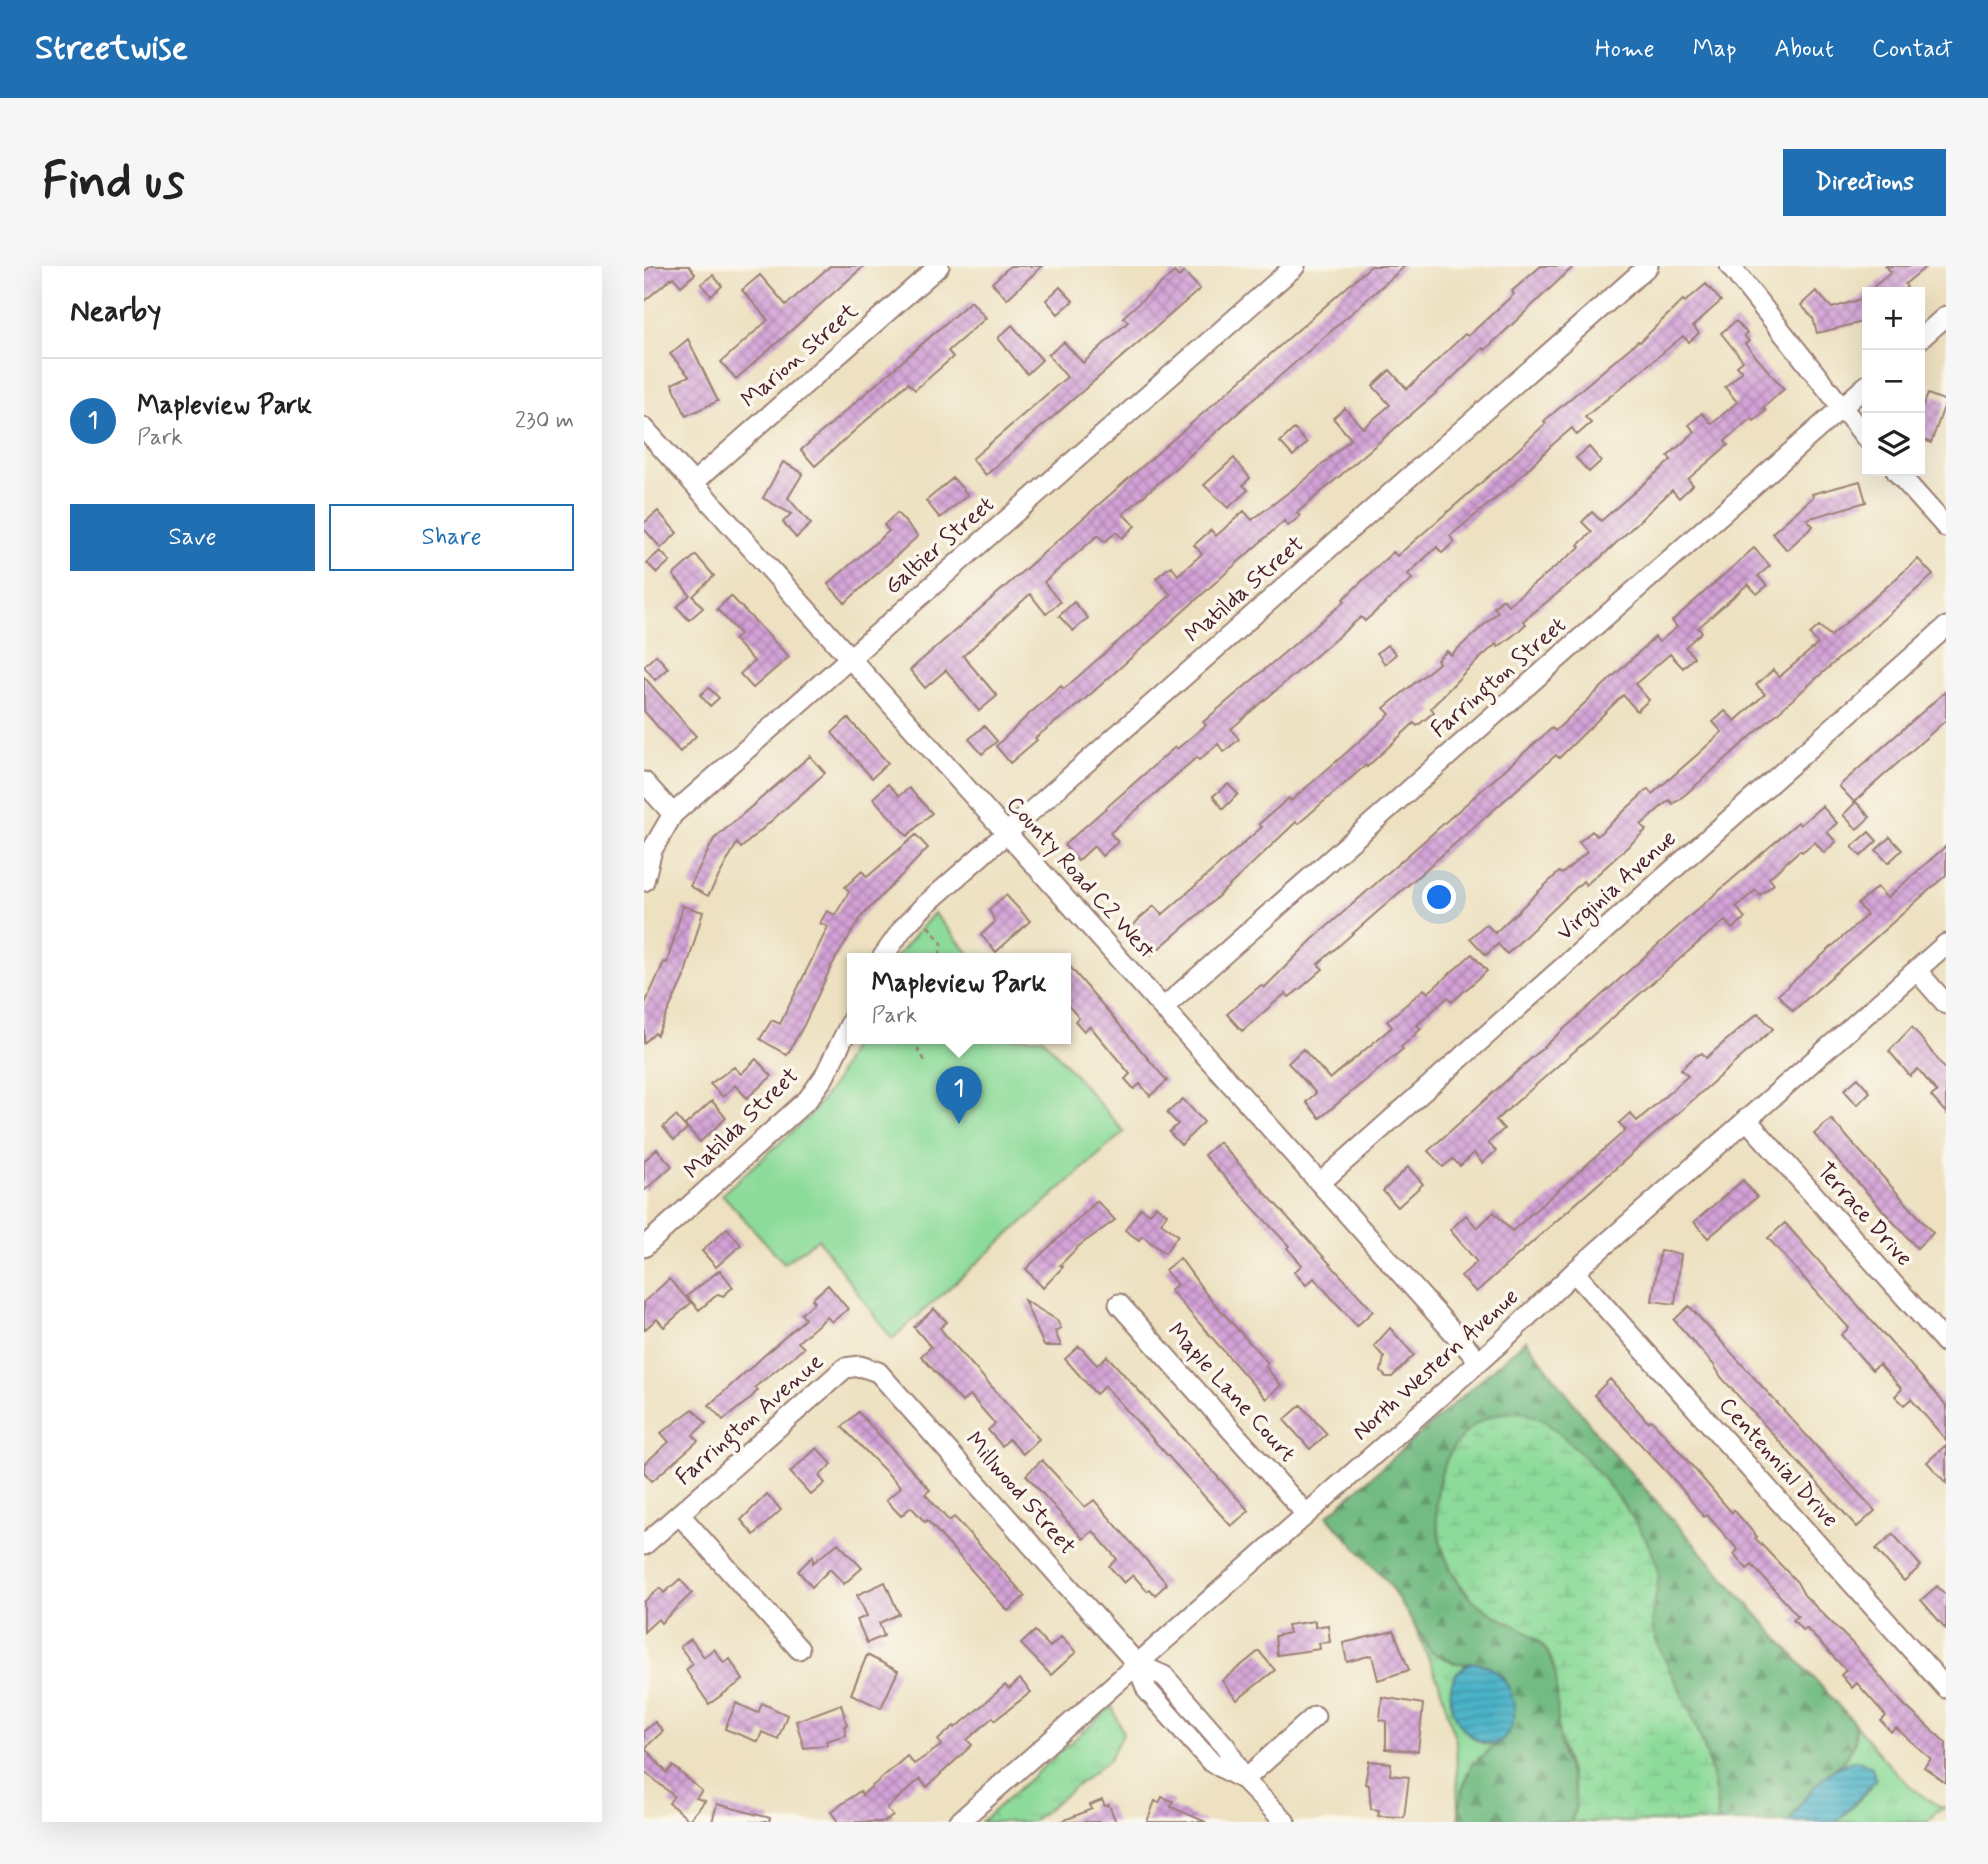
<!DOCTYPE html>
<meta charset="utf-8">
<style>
:root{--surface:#fff;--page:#f6f6f6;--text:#222;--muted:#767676;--line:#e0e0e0;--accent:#1f6fb2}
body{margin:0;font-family:Mynerve,sans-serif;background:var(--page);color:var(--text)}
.controls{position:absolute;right:21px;top:21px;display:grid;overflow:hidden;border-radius:0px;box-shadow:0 7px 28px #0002}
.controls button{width:63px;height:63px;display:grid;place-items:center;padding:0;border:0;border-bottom:2px solid var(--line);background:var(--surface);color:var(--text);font:35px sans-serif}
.you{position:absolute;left:796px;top:632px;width:24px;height:24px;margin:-18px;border:5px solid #fff;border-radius:50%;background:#1a73e8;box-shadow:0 0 0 10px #1a73e833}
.badge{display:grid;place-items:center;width:46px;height:46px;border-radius:50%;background:var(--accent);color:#fff;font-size:23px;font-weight:700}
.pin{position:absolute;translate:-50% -58px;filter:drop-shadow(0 2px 4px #0008)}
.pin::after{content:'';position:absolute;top:37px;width:24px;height:21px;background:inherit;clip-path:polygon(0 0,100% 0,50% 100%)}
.popup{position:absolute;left:203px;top:687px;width:224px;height:91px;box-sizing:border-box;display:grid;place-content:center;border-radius:0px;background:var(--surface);filter:drop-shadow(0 2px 5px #0005);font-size:23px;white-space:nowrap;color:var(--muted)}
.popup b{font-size:26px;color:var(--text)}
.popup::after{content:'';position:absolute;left:50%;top:100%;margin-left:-14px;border:14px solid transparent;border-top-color:var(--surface)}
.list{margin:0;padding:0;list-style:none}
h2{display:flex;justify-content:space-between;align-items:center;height:91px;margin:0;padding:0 28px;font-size:30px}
h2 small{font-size:23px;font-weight:400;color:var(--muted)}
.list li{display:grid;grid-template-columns:46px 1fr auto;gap:21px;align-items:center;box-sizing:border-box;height:126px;padding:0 28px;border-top:2px solid var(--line)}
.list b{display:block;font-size:26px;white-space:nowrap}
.list p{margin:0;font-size:23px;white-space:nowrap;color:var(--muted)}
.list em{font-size:23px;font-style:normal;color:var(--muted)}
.actions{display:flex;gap:14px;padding:21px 28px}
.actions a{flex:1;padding:16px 0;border:2px solid var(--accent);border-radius:0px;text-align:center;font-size:24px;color:var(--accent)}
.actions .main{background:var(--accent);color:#fff}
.icon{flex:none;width:38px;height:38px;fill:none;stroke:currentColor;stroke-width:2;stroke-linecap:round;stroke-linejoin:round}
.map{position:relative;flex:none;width:1302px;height:1556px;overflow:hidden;border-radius:0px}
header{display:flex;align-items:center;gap:42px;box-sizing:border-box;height:98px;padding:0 35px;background:var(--accent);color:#fff}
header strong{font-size:33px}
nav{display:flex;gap:38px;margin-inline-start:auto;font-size:24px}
.intro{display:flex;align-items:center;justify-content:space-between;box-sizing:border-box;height:168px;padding:0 42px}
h1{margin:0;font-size:49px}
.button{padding:18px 32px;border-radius:0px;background:var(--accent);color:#fff;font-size:24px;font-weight:700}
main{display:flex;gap:42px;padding:0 42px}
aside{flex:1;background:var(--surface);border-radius:0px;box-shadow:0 7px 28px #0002}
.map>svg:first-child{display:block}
.grass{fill:url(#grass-tufts);stroke:#6c7d62;stroke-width:2}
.forest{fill:url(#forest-firs);stroke:#5e6d56;stroke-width:2}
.wetland{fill:url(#wetland-marsh);stroke:#6c7d62;stroke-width:2}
.park{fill:#8ddb9a;stroke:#6c7d62;stroke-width:2}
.water{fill:url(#water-rules);stroke:#4a697a;stroke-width:2}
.building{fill:url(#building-cross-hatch)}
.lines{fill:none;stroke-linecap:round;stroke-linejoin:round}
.minor-casing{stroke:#9c8076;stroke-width:23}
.path{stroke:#9c8076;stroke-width:2.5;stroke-dasharray:5 5;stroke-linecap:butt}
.minor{stroke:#fff;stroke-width:19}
.labels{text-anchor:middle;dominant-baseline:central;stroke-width:7;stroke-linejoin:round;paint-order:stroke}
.street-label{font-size:23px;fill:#4a1f2b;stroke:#fbf7ec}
</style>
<header>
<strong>Streetwise</strong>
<nav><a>Home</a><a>Map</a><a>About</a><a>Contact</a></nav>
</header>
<div class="intro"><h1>Find us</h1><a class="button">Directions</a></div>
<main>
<aside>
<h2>Nearby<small></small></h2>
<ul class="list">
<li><span class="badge">1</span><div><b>Mapleview Park</b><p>Park</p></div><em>230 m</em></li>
</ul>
<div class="actions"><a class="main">Save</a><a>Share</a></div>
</aside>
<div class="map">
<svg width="1302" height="1556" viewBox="0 0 1302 1556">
<defs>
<pattern id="grass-tufts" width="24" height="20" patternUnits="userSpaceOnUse" patternTransform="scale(1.75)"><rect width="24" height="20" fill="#8ddb9a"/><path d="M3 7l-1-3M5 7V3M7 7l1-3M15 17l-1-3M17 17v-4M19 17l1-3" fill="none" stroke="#7bbc85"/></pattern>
<pattern id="forest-firs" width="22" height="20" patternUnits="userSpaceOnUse" patternTransform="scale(1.75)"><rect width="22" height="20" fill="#72bb82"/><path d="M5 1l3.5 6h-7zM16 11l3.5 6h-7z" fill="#60976b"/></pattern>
<pattern id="wetland-marsh" width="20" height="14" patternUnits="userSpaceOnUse" patternTransform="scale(1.75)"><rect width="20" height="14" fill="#8ddb9a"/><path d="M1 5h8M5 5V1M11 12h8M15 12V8" fill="none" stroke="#7bbc85"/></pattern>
<pattern id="water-rules" width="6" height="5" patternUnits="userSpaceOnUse" patternTransform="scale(1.75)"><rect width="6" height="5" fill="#4ab3c8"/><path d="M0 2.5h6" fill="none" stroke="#4091a3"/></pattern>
<pattern id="building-cross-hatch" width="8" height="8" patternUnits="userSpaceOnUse" patternTransform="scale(1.75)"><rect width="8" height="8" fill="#d3a2d7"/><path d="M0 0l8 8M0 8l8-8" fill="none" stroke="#ad83af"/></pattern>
</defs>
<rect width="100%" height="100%" fill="#fbf7ec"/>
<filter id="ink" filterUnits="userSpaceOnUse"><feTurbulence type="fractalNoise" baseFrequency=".0143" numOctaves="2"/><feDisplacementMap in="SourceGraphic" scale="14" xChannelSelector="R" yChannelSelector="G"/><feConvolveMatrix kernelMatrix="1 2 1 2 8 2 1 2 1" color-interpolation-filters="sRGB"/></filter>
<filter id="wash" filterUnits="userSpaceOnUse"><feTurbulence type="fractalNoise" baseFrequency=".00686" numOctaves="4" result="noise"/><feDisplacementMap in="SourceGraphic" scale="28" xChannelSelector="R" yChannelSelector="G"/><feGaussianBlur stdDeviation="1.57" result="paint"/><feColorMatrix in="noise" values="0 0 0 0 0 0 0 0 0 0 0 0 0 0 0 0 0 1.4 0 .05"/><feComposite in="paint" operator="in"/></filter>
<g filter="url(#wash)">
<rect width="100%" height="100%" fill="#ede1c1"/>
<path class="grass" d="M765,1347C779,1374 794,1400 828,1397C782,1413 821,1493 857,1476L823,1508L814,1546L812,1475L795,1417Z
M468,1440L479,1467L465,1494L387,1556H337Z
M1204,1450C1232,1482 1260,1525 1300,1542L1292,1545L1284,1556H1193L1227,1522L1189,1505L1198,1496L1212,1468Z"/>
<path class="forest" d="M882,1074L960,1177L1209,1456C1221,1488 1185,1504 1168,1523C1159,1533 1152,1545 1145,1556H1074C1072,1518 1064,1483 1047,1448C1035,1423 1020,1398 1011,1371C1002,1346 1015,1334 1013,1314C1009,1262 922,1154 871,1145C855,1153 827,1162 815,1175C777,1216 790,1300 830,1335C852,1354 882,1358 900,1382C922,1411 910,1456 919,1490C924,1505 932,1519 932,1536C932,1543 930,1549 927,1556H814L818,1524L828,1498L863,1469L854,1407L841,1398L811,1397L787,1386L744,1316L683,1250Z"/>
<path class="wetland" d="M871,1145C880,1147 888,1148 896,1153C933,1175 1005,1261 1014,1303C1018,1325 1002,1344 1011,1371C1017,1389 1027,1406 1036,1424C1057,1467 1072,1508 1074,1556H927C930,1549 932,1543 932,1536C931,1513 919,1491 915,1469C911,1442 918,1409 903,1385C888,1363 863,1358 842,1344C796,1313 779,1240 804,1191C818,1164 841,1148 871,1145Z"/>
<path class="park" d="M290,647L329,692H251Z
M212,772H399L480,866L248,1073L174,973L140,997L78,928L165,851L191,816Z"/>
<path class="water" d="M828,1397C867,1395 888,1461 851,1478C813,1480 785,1412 828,1397Z
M1215,1494L1228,1501L1232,1514L1193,1556H1145C1161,1531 1183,1498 1215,1494Z"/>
<g id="blocks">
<path class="building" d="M7,0H45L51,8L37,20L29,11L0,35V6Z
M186,0H220L92,113L77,96L124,54L98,24L116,9L142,39Z
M366,0H398L363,33L348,17Z
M727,0H761L479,248L491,260L478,272L472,266L461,276L454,269L400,316L416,336L402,348L386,328L319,390L353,430L335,445L302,404L281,422L266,404Z
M897,0H930L841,84L839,82L800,120L653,247L656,250L644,260L640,255L440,434L391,472L393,474L366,497L352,480L383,450L417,420L420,423L527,329L512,312L527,300L534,309L558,288L550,279L567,264L572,270L600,245L608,254L662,213L707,173L689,152L701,142L719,162L746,139L729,120L746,104L763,123L821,68L824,70L870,28L868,25Z
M1242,0H1283L1261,18L1263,21L1256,26H1223L1247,6Z
M530,6L535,11L540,6L556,23L342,209L328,193L423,111L404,89L420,76L439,97L484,56L479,51Z
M69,9L78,20L67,30L57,18Z
M1062,18L1077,35L1049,60L1055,67L1045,76L1039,70L941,151L947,157L933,169L928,162L907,180L869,218L806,270L810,276L798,287L793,281L764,308L768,313L721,355L717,351L587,463L595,473L580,486L574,478L555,494L553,491L466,567L474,576L458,590L450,580L434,595L420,579L531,481L533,483L562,459L559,456L701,335L699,333L749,286L753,290L861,196L902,157L900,155L994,75L996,76L1039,34L1041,36Z
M416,21L429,35L414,48L402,34Z
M1172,25L1188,42L1214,34L1223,26V55L1173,67L1169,52L1157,39Z
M327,35L342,52L304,85L309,91L271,124L264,117L171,200L157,184Z
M1092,55L1103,67L1100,69L1105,75L1101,78L1140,123L1119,142L1122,145L1110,155L1107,152L1081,175L1084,179L1044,213L1049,219L1035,232L1028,224L951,297L879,355L882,358L871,368L854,381L852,378L821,406L787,442L790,446L773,460L770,457L723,501L722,499L654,558L652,556L564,640L506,690L491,673L495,669L487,662L496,652L510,640L518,649L618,561L615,558L645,532L647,535L735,458L746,448L740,442L795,397L793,394L803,385L807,389L854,346L850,341L859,333L864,339L936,281L934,279L948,266L938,256L948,246L957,255L1027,194L1024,190L1051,166L1045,159L1058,147L1068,158L1093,136L1081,121L1098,106L1093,100L1099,95L1077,67Z
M368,59L398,94L383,108L354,72Z
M44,73L74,135L42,150L28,118L45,110L26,88Z
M1284,128L1302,135L1287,177L1276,172V139L1279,140Z
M650,163L663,177L649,190L636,176Z
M945,181L957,195L945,206L932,192Z
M590,192L606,212L599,219L604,224L584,242L560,219Z
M139,196L159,207L144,232L167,258L152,272L139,256L147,248L119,232Z
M309,212L324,229L296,252L282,235Z
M1216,215L1222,236L1163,253L1169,260L1143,284L1128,267L1169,231L1168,228Z
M14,245L33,267L17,282L0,263V257Z
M253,247L274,270L201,337L184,318L245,265L240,259Z
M1110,282L1126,300L1114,310L1123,320L1113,328L1104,318L1054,362L1058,366L1041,381L1050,391L1039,402L1026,388L991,418L1005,434L993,445L979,429L915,492L912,489L674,698L679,703L657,722L645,731L642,727L598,765L583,748L617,719L620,722L669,673L908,462L911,465L1011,371L1015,376L1033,361L1028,355Z
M16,285L26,295L13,307L3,297Z
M52,289L70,310L49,330L59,342L45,354L33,341L46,329L29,309Z
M1274,293L1289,309L1042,528L1029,538L1025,534L997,559L1002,564L942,619L939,615L863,688L854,678L842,689L826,672L842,658L851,667L915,606L918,608L943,586L935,576L948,565L953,570L1004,523L1008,528L1054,488L1078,466L1069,456L1081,445L1091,455L1121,428L1112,419L1129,404L1135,411L1174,378L1166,368L1175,360L1187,370Z
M87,330L145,391L109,422L96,408L110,395L90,374L96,368L73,343Z
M430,336L444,352L429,365L415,350Z
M743,379L752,388L741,398L733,387Z
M12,389L24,402L11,414L0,400Z
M0,411L52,470L36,486L0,445Z
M65,422L75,432L66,440L56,429Z
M1302,425V454L1210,536L1195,520Z
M204,452L244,497L228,512L188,467Z
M340,460L353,475L338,488L325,473Z
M166,490L181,507L97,582L93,577L64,630L46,620L70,573Z
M244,518L255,530L265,522L288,547L263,570L229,532Z
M584,518L594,528L579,543L569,530Z
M1212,536L1226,551L1213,563L1199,549Z
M1178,540L1193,557L1183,566L1192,576L1180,587L1171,576L1158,586L1156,584L1125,612L1130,618L1116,629L1112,624L1092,641L1101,652L1088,663L1081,655L1063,669L852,854L860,863L844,877L852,885L838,897L830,887L816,900L809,893L799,901L784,885L1046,650L1154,556L1156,559Z
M1225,566L1233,575L1217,590L1208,581Z
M272,569L284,582L216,652L188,699L160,759L143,789L116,773L128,754L136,758L184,661L176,657L183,645L191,649L205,626L201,621L218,605L223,611Z
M1246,571L1258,584L1244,597L1232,584Z
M1302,580V609L1149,745L1134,729L1223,649L1214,638L1233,621L1243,632Z
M362,629L386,655L352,686L337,669L351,656L345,644Z
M39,640L59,646L40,711L13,769L11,767L0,777V740L20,696L23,697Z
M828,688L843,705L808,736L804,731L773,759L777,763L757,781L759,783L676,852L662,836L672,827L644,797L659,783L686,813L748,761L743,755L780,723L784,727Z
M422,696L523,815L506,830L496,818L490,823L481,813L486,808L446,760L440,765L431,755L435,752L422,737Z
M1114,747L1129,763L832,1026L817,1010L833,996L806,964L822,949L833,962L850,946L868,965L982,864L975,857L986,847L993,855L1044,810L1037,803L1052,790L1058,787L1062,792Z
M1268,761L1302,804V847L1287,830L1293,826L1274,803L1266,810L1245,785Z
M112,793L128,810L103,832L91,819L79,831L66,818L90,801L97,808Z
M1214,812L1226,826L1213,839L1200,824Z
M539,833L560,856L537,879L525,866L534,858L523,847Z
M68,835L82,852L56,876L41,859Z
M32,850L43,863L30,874L19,861Z
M1187,853L1289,967L1273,982L1170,868Z
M575,876L729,1045L713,1060L670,1012L662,1019L650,1006L658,999L643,982L645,980L560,889Z
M13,883L28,900L0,925V895Z
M764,901L779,918L754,941L739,925Z
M1099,914L1113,931L1064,972L1050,956Z
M453,935L471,954L436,979L416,999L419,1001L399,1022L382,1003Z
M512,940L523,948L517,957L534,969L521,987L498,970L495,974L481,964L497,942L506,948Z
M1141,957L1302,1139V1174L1267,1133L1260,1139L1251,1130L1258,1123L1235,1098L1228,1104L1197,1069L1205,1062L1124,972Z
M83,962L97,979L72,1001L58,985Z
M1016,985L1037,988L1031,1038L1008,1035Z
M536,992L563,1029L624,1097L621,1100L637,1119L622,1133L526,1024L533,1019L521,1004Z
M76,1004L89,1021L79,1030L74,1028L55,1044L43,1030Z
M25,1013L47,1037L20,1061L13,1053L0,1064V1036Z
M184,1019L204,1043L188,1056L183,1051L154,1076L160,1082L111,1121L114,1124L106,1133L79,1154L65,1139L161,1053L157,1048L171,1036L168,1033Z
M380,1034L413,1054L417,1062L411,1065L417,1080H400Z
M1045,1040L1231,1245L1213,1261L1077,1111L1070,1099L1030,1054Z
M290,1043L303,1056L296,1062L303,1071L395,1173L379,1188L365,1173L358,1180L344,1164L351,1158L326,1129L318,1136L277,1090L287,1081L270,1061Z
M746,1062L770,1089L748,1111H742L737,1106L740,1091L730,1080Z
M435,1080L453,1099L463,1090L605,1245L587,1260L461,1120L452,1128L421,1093Z
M966,1113L1004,1156L1007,1154L1025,1173L1088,1247L1090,1244L1113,1271L1111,1272L1153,1316L1160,1329L1210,1379L1258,1437L1302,1477V1517L1280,1501L1287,1493L1252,1462L1247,1466L1237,1455L1242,1450L1213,1417L1208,1422L1197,1409L1202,1404L1162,1362L1159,1365L1149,1354L1154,1350L1108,1299L1103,1303L1090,1288L1094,1284L1063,1249L1060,1251L1033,1217L950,1129Z
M657,1139L683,1168L666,1183L640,1154Z
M49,1143L62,1157L49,1169L54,1175L8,1215L0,1206V1198L25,1176L17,1167Z
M214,1146L286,1224L281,1228L305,1255L310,1251L316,1257L381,1330L364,1345L283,1254L281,1256L267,1241L257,1250L242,1234L257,1221L198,1161Z
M1302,1179V1217L1283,1196Z
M173,1182L188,1198L175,1210L181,1217L167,1229L146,1206Z
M398,1194L441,1241L450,1234L523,1318L511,1329L506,1323L503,1325L489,1309L480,1317L465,1300L473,1293L449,1265L439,1273L382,1209Z
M123,1228L137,1244L110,1269L97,1254Z
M1249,1268L1277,1300L1260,1315L1232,1283Z
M194,1277L218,1302L200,1318L186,1303L168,1321L154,1305L169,1290V1297Z
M36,1313L48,1327L17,1357L14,1353L0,1366V1336L16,1322L20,1327Z
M241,1316L255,1348L235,1357L240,1370L223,1377L213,1354L223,1350L213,1329Z
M1293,1320L1302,1329V1363L1277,1334Z
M671,1355V1361L684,1359L686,1376L675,1377L676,1383L633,1389L631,1370L645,1367L643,1359Z
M391,1365L406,1381L417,1371L432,1386L407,1409L377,1378Z
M750,1365L765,1404L734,1414L728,1389L703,1396L699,1377Z
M47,1373L60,1391L70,1383L80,1397L86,1393L99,1414L65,1438L42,1404L49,1398L36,1381Z
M615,1385L631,1404L593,1434L578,1415Z
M223,1389L254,1405L237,1442L207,1428Z
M376,1413L387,1426L351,1454L349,1451L323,1474L328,1479L283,1521L276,1513L243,1542L249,1550L240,1556H194L187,1546L216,1525L218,1529L263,1490L270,1498L298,1479L294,1474L310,1460L311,1462L326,1450L361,1419L365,1423Z
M738,1431L779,1438L774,1485L742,1483V1455L736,1454Z
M92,1437L114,1447L118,1437L143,1449L134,1473L118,1466L114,1476L81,1463Z
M197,1438L203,1459L200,1460L202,1469L182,1475L184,1479L160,1482L152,1455Z
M11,1456L19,1465L1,1482L23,1507L29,1500L58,1525L52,1532L61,1535L45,1554L25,1537L30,1530L0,1505V1465Z
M725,1495L747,1497L746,1509L765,1511L760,1551L734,1550L735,1544L727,1543L725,1519L721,1518Z
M518,1531L529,1535L527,1541L562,1556H503L511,1535L515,1537Z
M458,1534L461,1540L465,1539L472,1556H416L448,1543L446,1539Z
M73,1538L126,1552L125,1556H68Z"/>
</g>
</g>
<g filter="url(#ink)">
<use href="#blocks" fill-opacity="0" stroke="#9c8076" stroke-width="2"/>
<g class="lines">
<g class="minor-casing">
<path id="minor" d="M1086,0L1223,173
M1276,73L1302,50
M0,162L835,1095
M1252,205L1302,261
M49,217L295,0
M0,516L29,548
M0,615L8,584L29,548L651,0
M238,692L259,662L280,640L1004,0
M1273,705L1302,738
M519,742L1223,119
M1102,853L1302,1077
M676,917L1302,361
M0,981L164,833L180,811L208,754
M930,1006L1302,1422
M475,1038L662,1248
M35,1248L155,1383
M0,1279L201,1102L216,1100L234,1106L493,1398L503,1424L566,1495L600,1514L641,1556
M493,1398L520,1410L582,1481L600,1513
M600,1514L671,1450
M315,1556L857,1076L930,1006L1302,678"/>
</g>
<path class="path" d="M284,660L298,677L295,692
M277,772L274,784L283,798"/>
<use href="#minor" class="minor"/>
</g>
</g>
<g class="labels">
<g class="street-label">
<text transform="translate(156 90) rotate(-41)">Marion Street</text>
<text transform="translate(296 280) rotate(-41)">Galtier Street</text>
<text transform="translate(601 324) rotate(-41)">Matilda Street</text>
<text transform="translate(855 412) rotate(-41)">Farrington Street</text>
<text transform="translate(436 612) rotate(48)">County Road C2 West</text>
<text transform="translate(973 620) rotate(-42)">Virginia Avenue</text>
<text transform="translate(98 858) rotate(-44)">Matilda Street</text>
<text transform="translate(1220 949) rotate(48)">Terrace Drive</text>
<text transform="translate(792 1099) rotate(-42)">North Western Avenue</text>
<text transform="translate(587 1127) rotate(48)">Maple Lane Court</text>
<text transform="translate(106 1154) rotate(-41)">Farrington Avenue</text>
<text transform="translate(1134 1197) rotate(48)">Centennial Drive</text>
<text transform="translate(376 1228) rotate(49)">Millwood Street</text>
</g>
</g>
</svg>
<div class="controls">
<button>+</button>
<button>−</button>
<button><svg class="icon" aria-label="layers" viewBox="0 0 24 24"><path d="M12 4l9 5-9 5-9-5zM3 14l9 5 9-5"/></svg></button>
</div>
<div class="you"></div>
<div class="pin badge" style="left:315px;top:858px">1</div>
<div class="popup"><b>Mapleview Park</b>Park</div>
</div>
</main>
